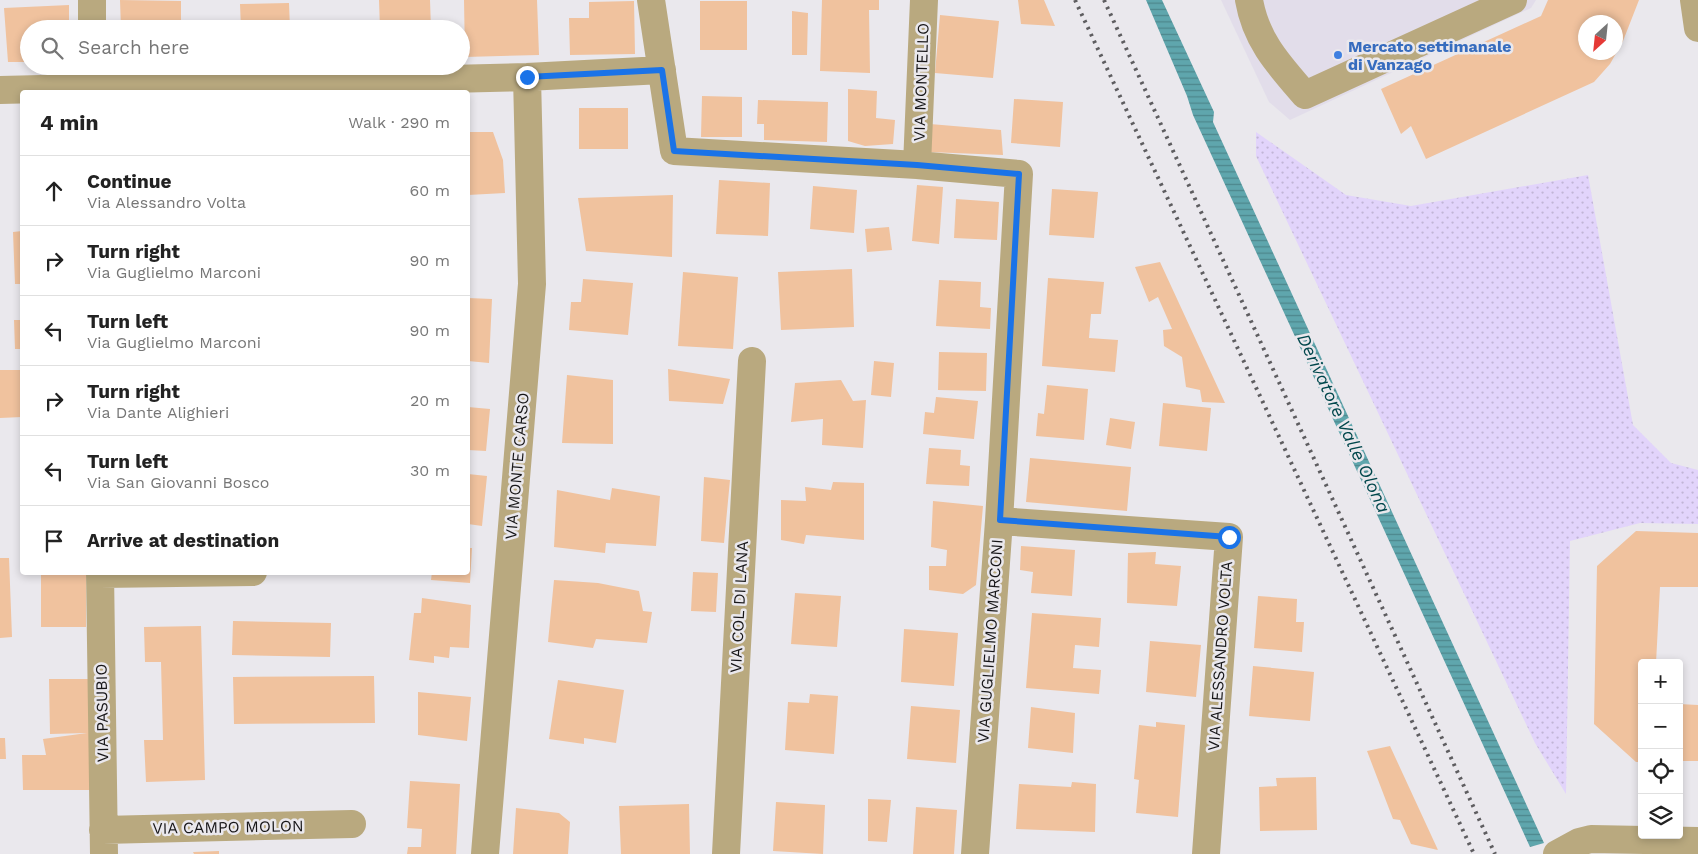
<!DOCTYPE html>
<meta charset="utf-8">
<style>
:root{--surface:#fff;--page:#f6f6f6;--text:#222;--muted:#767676;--line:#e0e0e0}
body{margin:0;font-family:"Work Sans",sans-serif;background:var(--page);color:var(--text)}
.controls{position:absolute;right:15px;bottom:15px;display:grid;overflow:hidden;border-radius:5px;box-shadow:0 2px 8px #0003}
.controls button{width:45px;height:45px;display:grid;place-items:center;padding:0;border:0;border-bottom:1px solid var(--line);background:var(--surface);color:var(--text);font:25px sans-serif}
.compass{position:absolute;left:1578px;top:15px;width:45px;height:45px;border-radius:50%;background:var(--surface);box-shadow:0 2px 8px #0003;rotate:207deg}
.stop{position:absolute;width:15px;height:15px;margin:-11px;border:4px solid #1a73e8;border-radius:50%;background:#fff}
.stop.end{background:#1a73e8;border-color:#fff;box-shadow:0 1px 5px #0008}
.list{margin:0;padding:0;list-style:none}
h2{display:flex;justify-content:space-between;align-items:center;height:65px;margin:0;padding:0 20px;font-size:21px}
h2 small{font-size:16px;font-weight:400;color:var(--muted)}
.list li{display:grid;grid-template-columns:32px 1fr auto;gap:15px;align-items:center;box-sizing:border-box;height:70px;padding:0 20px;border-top:1px solid var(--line)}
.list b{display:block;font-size:19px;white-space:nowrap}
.list p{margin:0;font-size:16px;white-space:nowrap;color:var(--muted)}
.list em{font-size:16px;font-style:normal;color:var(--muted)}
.icon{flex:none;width:28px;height:28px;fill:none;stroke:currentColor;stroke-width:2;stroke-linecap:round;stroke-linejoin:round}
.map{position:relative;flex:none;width:1698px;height:854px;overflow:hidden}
.search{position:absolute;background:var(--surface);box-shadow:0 2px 8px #0003;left:20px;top:20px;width:450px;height:55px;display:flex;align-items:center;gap:12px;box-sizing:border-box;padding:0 18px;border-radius:28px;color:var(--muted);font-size:19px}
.panel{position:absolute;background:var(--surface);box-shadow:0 2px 8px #0003;left:20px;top:90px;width:450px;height:485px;border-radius:5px}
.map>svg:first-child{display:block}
.built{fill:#e2ddea}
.park{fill:url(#park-dots)}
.water{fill:url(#water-rules)}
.building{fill:#f0c29e;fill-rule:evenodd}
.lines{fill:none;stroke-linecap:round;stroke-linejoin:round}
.minor{stroke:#b9a97f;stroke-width:28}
.rail{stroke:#5e5d60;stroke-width:4;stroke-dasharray:2.5 5;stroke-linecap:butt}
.route{stroke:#1a73e8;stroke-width:6}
.shop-dot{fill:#3f7fe0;stroke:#eae8ed;stroke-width:2}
.labels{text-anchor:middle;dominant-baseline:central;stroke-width:5;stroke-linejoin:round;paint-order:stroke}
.shop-label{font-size:16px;font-weight:bold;fill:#366cbe;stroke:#eae8ed;text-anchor:start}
.street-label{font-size:16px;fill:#171618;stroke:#eae8ed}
.water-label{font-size:18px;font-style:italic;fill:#01474c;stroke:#eae8ed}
</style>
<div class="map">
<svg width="1698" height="854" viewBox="0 0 1698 854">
<defs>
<pattern id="park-dots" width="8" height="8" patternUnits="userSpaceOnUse" patternTransform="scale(1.25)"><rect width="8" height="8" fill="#e2d4fb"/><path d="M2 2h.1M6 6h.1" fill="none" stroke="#c1b5d6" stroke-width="1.8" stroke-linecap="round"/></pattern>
<pattern id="water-rules" width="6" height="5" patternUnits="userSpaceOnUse" patternTransform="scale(1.25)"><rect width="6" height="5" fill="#5fa6ad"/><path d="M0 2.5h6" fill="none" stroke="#4d868c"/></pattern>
</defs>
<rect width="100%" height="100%" fill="#eae8ed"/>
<path class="built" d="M1221,0H1536L1531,8L1290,120L1269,102Z"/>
<path class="park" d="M1256,132L1346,195L1411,206L1588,175L1633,425L1671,463L1698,470V524L1640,523L1570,541L1566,794L1535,743L1256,156Z"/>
<path class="water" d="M1146,0H1162L1214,112L1213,122L1544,843L1530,847L1193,115L1187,96Z"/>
<path class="building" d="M120,0L181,1V29H121Z
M379,0H430L431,29H380Z
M464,0H537L539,55L465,57Z
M822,0H879V10H869L870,73L820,71Z
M1018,0H1044L1055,26L1021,24Z
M1548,0H1639L1623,41L1610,64L1594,82L1426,159L1411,126L1401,134L1381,89L1541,16ZM1586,22H1616V52H1586Z
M634,1L635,54L570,55L569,18H589V2Z
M700,1H747V50H700Z
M289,3L290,29H241L240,4Z
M69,5V29H29V62H8L4,8Z
M792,11L808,13L807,55H792Z
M940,15L999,21L993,78L935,73Z
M848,89L877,91L876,118L895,120L893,144L865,146L848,141Z
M702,96L742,97V137H701Z
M1014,99L1063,102L1060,147L1011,143Z
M758,100L828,102L827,142L764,140V124H757Z
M579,108H628V149H579Z
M930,124L1001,130L1003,155L929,152Z
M468,132H493L503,160L505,193L468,195Z
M719,180L770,183L768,236L716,234Z
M917,185L943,187L939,244L912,241Z
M813,186L857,190L854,233L810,229Z
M1052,189L1098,192L1094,238L1049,235Z
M673,195L672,257L586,251L578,198Z
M956,199L999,202L997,240L954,238Z
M889,227L892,250L867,252L865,229Z
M22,231V284H15L13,232Z
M1160,262L1225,403L1202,402L1200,390L1186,387L1182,357L1164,346L1163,330L1172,329L1158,297L1149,302L1135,267Z
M852,269L854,327L781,330L778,272Z
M683,272L738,277L733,349L678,346Z
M1048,278L1104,282L1101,314H1091L1089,338L1118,340L1115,372L1042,366Z
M583,279L633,283L628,335L569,330L571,302H581Z
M939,280L981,282L980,307L991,308L990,329L936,326Z
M468,298L492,299L489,363L468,361Z
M14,320H22V349H15Z
M939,352L987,353L986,391L938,390Z
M874,361L894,363L891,397L871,395Z
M668,369L730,379L723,404L669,401Z
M0,370H22V417L0,418Z
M567,375L613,380V444L562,443Z
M841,380L853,401L866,400L863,448L822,445L823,419L791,422L795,383Z
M1047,385L1088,389L1084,440L1036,436L1038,413L1044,414Z
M936,397L978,401L974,439L923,434L925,412L934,413Z
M1163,403L1211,408L1207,451L1159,446Z
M468,407L490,409L486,451L468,450Z
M1110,418L1135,422L1131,449L1106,445Z
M929,448L961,450L960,465L970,466L969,486L926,484Z
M1030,458L1131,467L1127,511L1026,502Z
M468,474L487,476L482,526L468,524Z
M704,477L730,480L724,543L701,541Z
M833,482L864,483V540L806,535L804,544L781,540V500L806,501L805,487L831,490Z
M612,488L660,496L656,546L606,543L605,553L554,547L557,490L610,500Z
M20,491H22V524H21Z
M933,501L983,506L976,585L963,594L929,590V566H946L947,550L931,547Z
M1636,531L1698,533V587H1660L1656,663H1642V762H1636L1594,724L1597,566Z
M1021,546L1075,550L1072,596L1031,593L1033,572L1020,570Z
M468,548H472L470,583L431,580L432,572H468Z
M1156,552L1155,564L1181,566L1177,606L1127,603L1128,553Z
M0,558H9L12,637L0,638Z
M693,572L718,573L716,612L691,611Z
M41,574H86V627H41Z
M554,580L598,583L639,591L643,611L652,612L647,643L596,639L593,648L548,642Z
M795,593L841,596L837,647L791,644Z
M1258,596L1297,599L1296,622H1304L1302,652L1254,648Z
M422,598L471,605L469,648L450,647L449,658L434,656V663L409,660L414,613H421Z
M1032,613L1101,618L1099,647L1075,645L1073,668L1101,670L1099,694L1026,688Z
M233,621L331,623L330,657L232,655Z
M201,626L205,780L146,782L144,740H163L161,662H145L144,627Z
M904,629L958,633L954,686L901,682Z
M1150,641L1201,645L1196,697L1146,692Z
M1253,666L1314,672L1310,721L1249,716Z
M374,676L375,723L234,724L233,677Z
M49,679H88L93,790H23L22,755H46L43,739L87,733L50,734Z
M558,680L624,690L616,743L584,738V744L549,739Z
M418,692L471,697L467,741L418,735Z
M810,694L838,696L834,754L785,750L788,702L809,703Z
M1679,704L1698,705V761H1679Z
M911,706L960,710L956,763L907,759Z
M1031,707L1075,713L1073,753L1028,748Z
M1156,722L1185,725L1178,817L1136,813L1139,780L1134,779L1139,725L1156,727Z
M0,738H5L6,759H0Z
M1390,746L1438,850L1411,844L1400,820L1393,819L1367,751Z
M1316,777L1317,830L1260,831L1259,787L1277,786L1276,778Z
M410,781L460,784L456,854H407L408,847H421L422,829L407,828Z
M1072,782L1096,784L1095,832L1016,829L1019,784L1071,787Z
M868,799L891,800L887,842L868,841Z
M776,802L825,805L823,854L773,851Z
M689,804L690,854H621L619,806Z
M916,807L957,810L954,854H913Z
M516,808L559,813L570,822L568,854H513Z
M219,851V854H194L193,852Z"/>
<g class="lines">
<path class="minor" d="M92,0V29
M651,0L674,151L917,165L1019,174L999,521L975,854
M1249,0C1256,41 1279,65 1305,95L1513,0
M1694,0L1698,28
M0,90L527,77L662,70
M917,165L924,0
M999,521L1229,537L1206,854
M100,572L104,854
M100,574L253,572
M103,830L352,824
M485,854L532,284L527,77
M726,854L752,361
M1557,854L1579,842L1591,839L1698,841"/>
<path class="rail" d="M1075,0L1474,854
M1104,0L1495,854"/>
</g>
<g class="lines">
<path class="route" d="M527,77L662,70L674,151L917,165L1019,174L1000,520L1229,537"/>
</g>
<circle class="shop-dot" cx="1338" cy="55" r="5"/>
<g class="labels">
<g class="shop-label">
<text x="1348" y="46">Mercato settimanale<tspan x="1348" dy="18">di Vanzago</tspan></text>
</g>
<g class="street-label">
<text transform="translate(921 82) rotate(-88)">VIA MONTELLO</text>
<text transform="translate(517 466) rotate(-85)">VIA MONTE CARSO</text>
<text transform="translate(739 607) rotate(-87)">VIA COL DI LANA</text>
<text transform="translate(990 641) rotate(-86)">VIA GUGLIELMO MARCONI</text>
<text transform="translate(1220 656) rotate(-86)">VIA ALESSANDRO VOLTA</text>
<text transform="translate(102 713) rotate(-91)">VIA PASUBIO</text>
<text transform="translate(228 827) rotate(-1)">VIA CAMPO MOLON</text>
</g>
<g class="water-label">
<text transform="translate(1344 423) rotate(65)">Derivatore Valle Olona</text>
</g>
</g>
</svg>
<div class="controls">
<button>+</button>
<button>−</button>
<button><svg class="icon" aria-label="locate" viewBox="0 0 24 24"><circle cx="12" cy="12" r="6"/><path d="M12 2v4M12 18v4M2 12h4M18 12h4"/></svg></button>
<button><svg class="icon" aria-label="layers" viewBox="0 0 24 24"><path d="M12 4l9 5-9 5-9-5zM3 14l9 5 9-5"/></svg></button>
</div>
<svg class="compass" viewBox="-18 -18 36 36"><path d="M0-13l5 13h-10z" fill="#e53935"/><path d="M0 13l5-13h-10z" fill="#767676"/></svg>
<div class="stop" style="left:1229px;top:537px"></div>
<div class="stop end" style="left:527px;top:77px"></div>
<div class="search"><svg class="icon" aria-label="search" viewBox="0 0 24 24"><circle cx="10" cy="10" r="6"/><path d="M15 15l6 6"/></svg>Search here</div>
<section class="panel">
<h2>4 min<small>Walk · 290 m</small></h2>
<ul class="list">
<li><svg class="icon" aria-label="ahead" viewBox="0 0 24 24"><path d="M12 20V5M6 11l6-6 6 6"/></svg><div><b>Continue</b><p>Via Alessandro Volta</p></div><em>60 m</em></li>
<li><svg class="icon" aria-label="right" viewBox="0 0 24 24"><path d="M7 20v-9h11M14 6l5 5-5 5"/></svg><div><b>Turn right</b><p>Via Guglielmo Marconi</p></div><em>90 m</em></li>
<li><svg class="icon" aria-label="left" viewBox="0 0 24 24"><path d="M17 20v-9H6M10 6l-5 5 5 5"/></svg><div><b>Turn left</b><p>Via Guglielmo Marconi</p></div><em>90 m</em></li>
<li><svg class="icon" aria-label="right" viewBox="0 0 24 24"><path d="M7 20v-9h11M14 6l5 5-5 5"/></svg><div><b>Turn right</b><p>Via Dante Alighieri</p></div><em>20 m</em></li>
<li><svg class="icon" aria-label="left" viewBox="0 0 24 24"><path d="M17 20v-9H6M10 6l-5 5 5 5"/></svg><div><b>Turn left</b><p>Via San Giovanni Bosco</p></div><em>30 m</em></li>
<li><svg class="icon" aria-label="arrive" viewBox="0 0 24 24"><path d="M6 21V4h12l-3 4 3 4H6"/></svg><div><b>Arrive at destination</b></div></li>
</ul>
</section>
</div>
